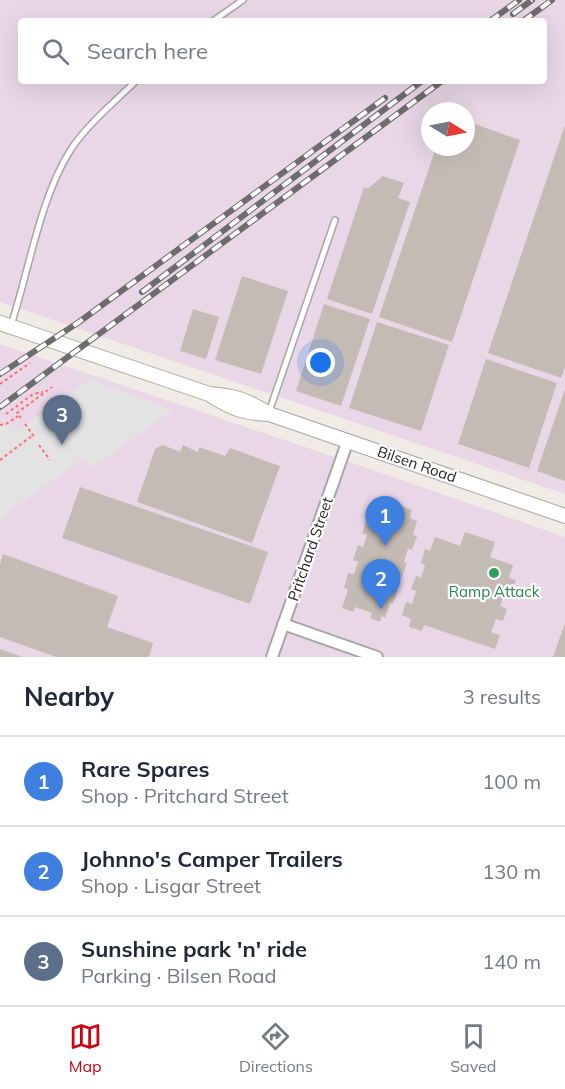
<!DOCTYPE html>
<meta charset="utf-8">
<style>
:root{--surface:#fff;--page:#f6f6f7;--text:#1f2937;--muted:#747a83;--line:#e0e1e3;--accent:#cf0012}
body{margin:0;font-family:Mulish,sans-serif;background:var(--page);color:var(--text)}
.compass{position:absolute;left:421px;top:102px;width:54px;height:54px;border-radius:50%;background:var(--surface);box-shadow:0 6px 24px #0002;rotate:100deg}
.you{position:absolute;left:321px;top:363px;width:21px;height:21px;margin:-15px;border:4px solid #fff;border-radius:50%;background:#1a73e8;box-shadow:0 0 0 9px #1a73e833}
.badge{display:grid;place-items:center;width:39px;height:39px;border-radius:50%;background:var(--accent);color:#fff;font-size:20px;font-weight:700}
.pin{position:absolute;translate:-50% -50px;filter:drop-shadow(0 2px 3px #0008)}
.pin::after{content:'';position:absolute;top:32px;width:21px;height:18px;background:inherit;clip-path:polygon(0 0,100% 0,50% 100%)}
.list{margin:0;padding:0;list-style:none}
h2{display:flex;justify-content:space-between;align-items:center;height:78px;margin:0;padding:0 24px;font-size:26px}
h2 small{font-size:20px;font-weight:400;color:var(--muted)}
.list li{display:grid;grid-template-columns:39px 1fr auto;gap:18px;align-items:center;box-sizing:border-box;height:90px;padding:0 24px;border-top:2px solid var(--line)}
.list b{display:block;font-size:22px;white-space:nowrap}
.list p{margin:0;font-size:20px;white-space:nowrap;color:var(--muted)}
.list em{font-size:20px;font-style:normal;color:var(--muted)}
.icon{flex:none;width:33px;height:33px;fill:none;stroke:currentColor;stroke-width:2;stroke-linecap:round;stroke-linejoin:round}
.map{position:relative;flex:none;width:565px;height:657px;overflow:hidden}
.search{position:absolute;background:var(--surface);box-shadow:0 6px 24px #0002;left:18px;right:18px;top:18px;height:66px;display:flex;align-items:center;gap:15px;box-sizing:border-box;padding:0 21px;border-radius:6px;color:var(--muted);font-size:22px}
.sheet{height:348px;background:var(--surface)}
nav{display:flex;justify-content:space-around;align-items:center;box-sizing:border-box;height:84px;border-top:2px solid var(--line);background:var(--surface);font-size:16px;color:var(--muted)}
nav a{display:grid;justify-items:center;gap:3px}
nav .on{color:var(--accent)}
.map>svg:first-child{display:block}
.industrial{fill:#e9d7e7;fill-rule:evenodd}
.parking{fill:#e3e3e3}
.building{fill:#c5bbb5}
.lines{fill:none;stroke-linecap:round;stroke-linejoin:round}
.service-casing{stroke:#a6a6a6;stroke-width:8}
.minor-casing{stroke:#a6a6a6;stroke-width:14}
.tertiary-casing{stroke:#a6a6a6;stroke-width:16}
.path{stroke:#fc6d6b;stroke-width:2;stroke-dasharray:3 3;stroke-linecap:butt}
.service{stroke:#fff;stroke-width:5}
.minor{stroke:#fff;stroke-width:10}
.tertiary{stroke:#fff;stroke-width:14}
.rail-casing{stroke:#6d6d6d;stroke-width:6}
.rail{stroke:#fff;stroke-width:4;stroke-dasharray:11;stroke-linecap:butt}
.leisure-dot{fill:#2e9e5b;stroke:#fff;stroke-width:2}
.labels{text-anchor:middle;dominant-baseline:central;stroke-width:4.5;stroke-linejoin:round;paint-order:stroke}
.street-label{font-size:15px;fill:#1f1f1f;stroke:#fff}
.leisure-label{font-size:15px;fill:#27864d;stroke:#fff}
</style>
<div class="map">
<svg width="565" height="657" viewBox="0 0 565 657">
<rect width="100%" height="100%" fill="#f0ece5"/>
<path class="industrial" d="M0,0H565V494L0,302ZM21,21H544V81H21ZM430,111H466V147H430Z
M0,344L376,471L565,537V657H0Z"/>
<path class="parking" d="M91,379L173,410L92,468L84,458L0,518V427L9,420L18,431Z"/>
<path class="building" d="M466,121L520,140L452,342L379,317L436,147H466Z
M565,125V367L561,378L488,353Z
M383,176L404,183L398,198L410,202L372,314L327,299L364,187L367,189Z
M242,276L288,291L261,374L215,360Z
M324,304L370,319L341,406L296,391Z
M193,309L219,317L206,359L180,351Z
M377,322L449,345L421,431L349,408Z
M486,359L557,383L529,468L458,444Z
M565,389V481L537,471Z
M163,445L180,452L183,445L198,452L199,447L225,456L230,448L280,466L252,543L137,502L155,449Z
M80,487L268,552L250,604L62,538Z
M390,502L412,510L410,518L417,521L413,535L417,536L412,550L408,549L404,562L407,563L402,577L398,576L394,588L398,589L393,604L390,603L385,618L382,616L380,622L370,618L372,613L355,607L353,612L342,608L348,589L344,588L348,573L354,574L358,562L353,560L358,545L363,547L367,535L362,533L367,518L372,520L377,506L388,510Z
M465,532L495,542L490,557L513,565L509,578L516,580L512,593L505,591L500,606L507,609L503,621L496,619L491,632L500,635L495,649L424,625L422,631L409,627L411,619L402,615L406,602L412,604L416,591L411,589L416,576L421,578L425,565L421,563L425,549L430,551L435,537L460,546Z
M3,554L118,596L107,627L153,643L149,657H56L0,637V564Z
M565,623V657H553Z
M0,649L23,657H0Z"/>
<g class="lines">
<g class="service-casing">
<path id="service" d="M213,21L243,0
M11,325C29,271 40,198 70,151C84,128 116,100 136,81
M269,412L335,220"/>
</g>
<g class="minor-casing">
<path id="minor" d="M283,624L377,657
M272,657L348,440"/>
</g>
<g class="tertiary-casing">
<path id="tertiary" d="M0,323L209,394C235,396 247,400 269,414L565,516
M212,396C233,409 244,413 269,414"/>
</g>
<path class="path" d="M0,384L30,363
M6,414L33,394L43,392
M21,418L17,413L52,387
M25,424L35,438
M0,425L6,424L18,416
M39,445L50,460
M0,460L33,435"/>
<use href="#service" class="service"/>
<use href="#minor" class="minor"/>
<use href="#tertiary" class="tertiary"/>
<g class="rail-casing">
<path id="rail" d="M513,14L532,0
M490,21L519,0
M523,21L552,0
M142,292L422,81
M0,374L79,322L385,98
M0,407L442,81"/>
</g>
<use href="#rail" class="rail"/>
</g>
<circle class="leisure-dot" cx="494" cy="573" r="6"/>
<g class="labels">
<g class="street-label">
<text transform="translate(417 464) rotate(19)">Bilsen Road</text>
<text transform="translate(310 549) rotate(-71)">Pritchard Street</text>
</g>
<g class="leisure-label">
<text x="494" y="591">Ramp Attack</text>
</g>
</g>
</svg>
<svg class="compass" viewBox="-18 -18 36 36"><path d="M0-13l5 13h-10z" fill="#e53935"/><path d="M0 13l5-13h-10z" fill="#747a83"/></svg>
<div class="you"></div>
<div class="pin badge" style="left:385px;top:546px;background:#3f7fe0">1</div>
<div class="pin badge" style="left:381px;top:609px;background:#3f7fe0">2</div>
<div class="pin badge" style="left:62px;top:445px;background:#5c6f8a">3</div>
<div class="search"><svg class="icon" aria-label="search" viewBox="0 0 24 24"><circle cx="10" cy="10" r="6"/><path d="M15 15l6 6"/></svg>Search here</div>
</div>
<section class="sheet">
<h2>Nearby<small>3 results</small></h2>
<ul class="list">
<li><span class="badge" style="background:#3f7fe0">1</span><div><b>Rare Spares</b><p>Shop · Pritchard Street</p></div><em>100 m</em></li>
<li><span class="badge" style="background:#3f7fe0">2</span><div><b>Johnno's Camper Trailers</b><p>Shop · Lisgar Street</p></div><em>130 m</em></li>
<li><span class="badge" style="background:#5c6f8a">3</span><div><b>Sunshine park 'n' ride</b><p>Parking · Bilsen Road</p></div><em>140 m</em></li>
</ul>
</section>
<nav>
<a class="on"><svg class="icon" aria-label="map" viewBox="0 0 24 24"><path d="M3 6l6-2 6 2 6-2v14l-6 2-6-2-6 2zM9 4v14M15 6v14"/></svg>Map</a>
<a><svg class="icon" aria-label="directions" viewBox="0 0 24 24"><path d="M12 3l9 9-9 9-9-9zM9 14v-3h6M13 9l2 2-2 2"/></svg>Directions</a>
<a><svg class="icon" aria-label="saved" viewBox="0 0 24 24"><path d="M7 4h10v16l-5-4-5 4z"/></svg>Saved</a>
</nav>
